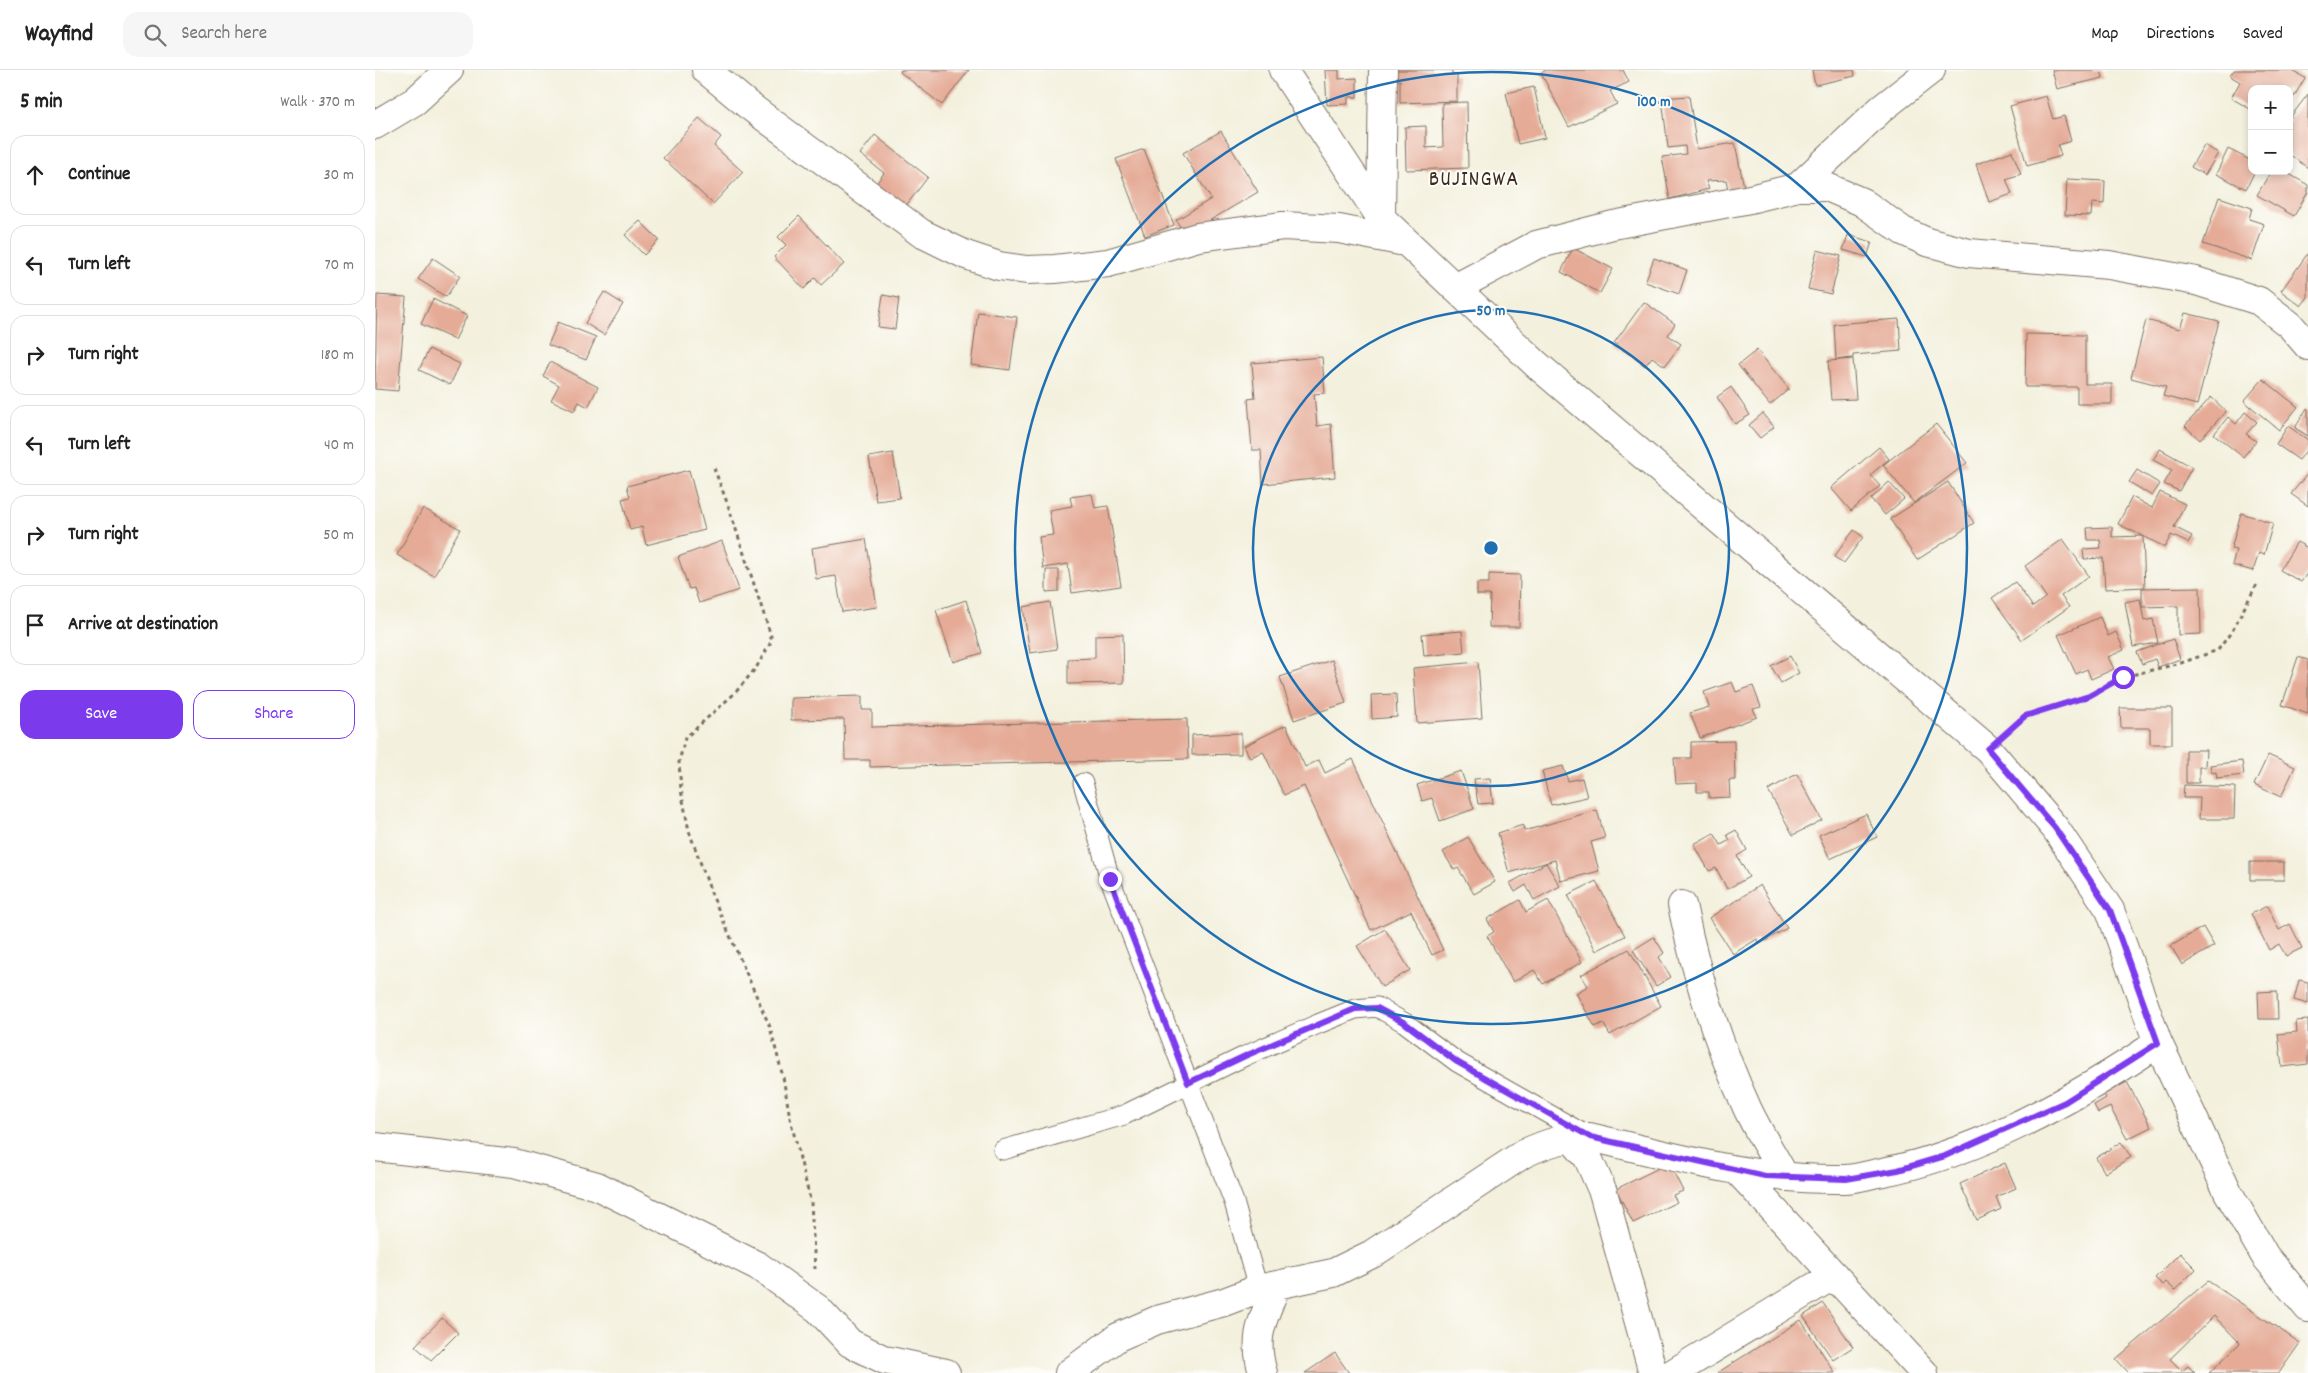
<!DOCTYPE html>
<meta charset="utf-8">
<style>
:root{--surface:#fff;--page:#f6f6f6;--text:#222;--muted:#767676;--line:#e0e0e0;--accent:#7c3aed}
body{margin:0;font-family:Dekko,sans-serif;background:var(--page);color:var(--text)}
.controls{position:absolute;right:15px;top:15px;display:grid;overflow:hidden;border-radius:10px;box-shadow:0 2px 8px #0003}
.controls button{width:45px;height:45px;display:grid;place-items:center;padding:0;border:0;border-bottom:1px solid var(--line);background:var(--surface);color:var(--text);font:25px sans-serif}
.stop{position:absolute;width:15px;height:15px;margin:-11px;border:4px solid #7c3aed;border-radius:50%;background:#fff}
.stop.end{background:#7c3aed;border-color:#fff;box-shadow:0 1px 5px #0008}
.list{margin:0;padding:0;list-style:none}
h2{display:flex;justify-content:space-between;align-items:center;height:65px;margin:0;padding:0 20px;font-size:21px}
h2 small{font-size:16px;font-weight:400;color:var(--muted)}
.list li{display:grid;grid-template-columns:32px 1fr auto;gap:15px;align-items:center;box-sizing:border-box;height:80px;margin:0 10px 10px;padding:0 10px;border:1px solid var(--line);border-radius:15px}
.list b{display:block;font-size:19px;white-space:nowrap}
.list em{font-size:16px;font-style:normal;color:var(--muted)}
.actions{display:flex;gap:10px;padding:15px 20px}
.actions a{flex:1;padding:11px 0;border:1px solid var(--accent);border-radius:15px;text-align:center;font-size:18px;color:var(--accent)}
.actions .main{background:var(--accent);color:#fff}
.icon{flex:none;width:28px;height:28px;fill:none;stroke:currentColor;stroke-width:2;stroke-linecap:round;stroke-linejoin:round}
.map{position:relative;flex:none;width:1933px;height:1303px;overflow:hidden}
header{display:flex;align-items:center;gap:30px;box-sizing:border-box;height:70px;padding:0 25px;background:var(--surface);border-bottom:1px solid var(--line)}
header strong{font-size:24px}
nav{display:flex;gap:28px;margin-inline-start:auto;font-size:18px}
.search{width:350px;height:45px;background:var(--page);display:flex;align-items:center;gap:12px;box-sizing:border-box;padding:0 18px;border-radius:15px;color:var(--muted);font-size:19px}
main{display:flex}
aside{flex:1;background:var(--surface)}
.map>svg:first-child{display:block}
.building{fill:#e5ab97}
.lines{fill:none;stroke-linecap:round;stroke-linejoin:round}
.service-casing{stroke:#7b6f61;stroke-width:21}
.minor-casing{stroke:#7b6f61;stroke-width:30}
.path{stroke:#7b6f61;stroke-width:3;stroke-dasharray:4 4;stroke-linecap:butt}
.service{stroke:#fff;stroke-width:19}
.minor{stroke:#fff;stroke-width:28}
.route{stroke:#7c3aed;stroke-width:6}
.ring{fill:none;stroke:#1f6fb2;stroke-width:2.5}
.labels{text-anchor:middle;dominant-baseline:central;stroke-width:4;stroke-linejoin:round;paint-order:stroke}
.quarter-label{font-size:22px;letter-spacing:1px;fill:#3b2a1e;stroke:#fdfcf7}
.centre{fill:#1f6fb2;stroke:#fdfcf7;stroke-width:2.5}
.ring-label{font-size:15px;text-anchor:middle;font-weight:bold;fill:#1f6fb2;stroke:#fdfcf7;stroke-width:4;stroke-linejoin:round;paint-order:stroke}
</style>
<header>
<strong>Wayfind</strong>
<div class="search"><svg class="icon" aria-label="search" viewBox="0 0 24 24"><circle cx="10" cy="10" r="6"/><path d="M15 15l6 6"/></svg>Search here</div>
<nav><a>Map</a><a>Directions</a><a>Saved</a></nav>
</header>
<main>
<aside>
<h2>5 min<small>Walk · 370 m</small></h2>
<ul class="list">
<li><svg class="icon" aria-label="ahead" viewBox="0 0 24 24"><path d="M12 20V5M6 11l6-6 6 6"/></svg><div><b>Continue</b></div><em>30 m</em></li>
<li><svg class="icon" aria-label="left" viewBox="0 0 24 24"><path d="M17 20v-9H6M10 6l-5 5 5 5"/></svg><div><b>Turn left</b></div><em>70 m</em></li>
<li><svg class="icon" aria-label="right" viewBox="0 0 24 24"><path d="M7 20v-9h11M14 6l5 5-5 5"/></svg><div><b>Turn right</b></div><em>180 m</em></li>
<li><svg class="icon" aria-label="left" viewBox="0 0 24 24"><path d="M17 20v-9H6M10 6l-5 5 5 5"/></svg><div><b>Turn left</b></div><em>40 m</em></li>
<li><svg class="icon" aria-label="right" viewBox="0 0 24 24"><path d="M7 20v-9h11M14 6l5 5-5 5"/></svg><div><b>Turn right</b></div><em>50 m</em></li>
<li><svg class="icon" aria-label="arrive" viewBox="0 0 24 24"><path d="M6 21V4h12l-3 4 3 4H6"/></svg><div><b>Arrive at destination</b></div></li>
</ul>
<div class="actions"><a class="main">Save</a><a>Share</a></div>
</aside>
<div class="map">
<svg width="1933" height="1303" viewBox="0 0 1933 1303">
<rect width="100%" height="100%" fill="#fdfcf7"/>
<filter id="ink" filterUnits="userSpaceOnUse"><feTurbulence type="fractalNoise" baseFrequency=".02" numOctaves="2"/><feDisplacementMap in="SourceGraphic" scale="10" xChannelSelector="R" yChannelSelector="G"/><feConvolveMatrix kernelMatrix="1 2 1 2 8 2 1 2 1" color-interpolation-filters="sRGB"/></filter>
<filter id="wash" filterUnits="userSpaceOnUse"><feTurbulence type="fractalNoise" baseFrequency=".0096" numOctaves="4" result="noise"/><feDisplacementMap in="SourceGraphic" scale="20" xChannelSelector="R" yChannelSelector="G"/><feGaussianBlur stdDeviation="1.12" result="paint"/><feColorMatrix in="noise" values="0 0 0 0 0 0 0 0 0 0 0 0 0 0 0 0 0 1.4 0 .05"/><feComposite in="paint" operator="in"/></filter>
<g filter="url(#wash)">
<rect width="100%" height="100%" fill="#f3f0dd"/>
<g id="blocks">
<path class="building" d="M526,0H594L567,35L525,2Z
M950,0H964V9L982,8V27H973V34L952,35Z
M1015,0H1077V5H1082V31L1025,33V10L1015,11Z
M1171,0H1248L1254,12L1235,21L1242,34L1194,57L1166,3Z
M1437,0H1479L1480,6L1440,15Z
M1677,0H1726L1728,8L1682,19Z
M1859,0H1916L1930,8L1914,35V19H1877V40L1856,28L1865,12L1855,6Z
M1159,17L1170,68L1143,74L1131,23Z
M1933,24V98L1914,84V49Z
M1314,26L1322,79L1360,73L1369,117L1353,119L1351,110L1331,111L1334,119L1295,129L1287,87L1311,84L1310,76L1293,78L1287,28Z
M1671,26L1678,49L1689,46L1696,71L1683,75L1686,86L1652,96L1635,36Z
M1092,32L1093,98L1031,100L1030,57L1051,56V78L1068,77L1067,33Z
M324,48L346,67L339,76L368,102L338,134L288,88Z
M846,61L883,122L810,165L801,150L836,129L808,83Z
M500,65L553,107L527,141L498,118L509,103L485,84Z
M1829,75L1843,83L1830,105L1816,97Z
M769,79L799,155L770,166L741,89Z
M1853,79L1877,91V101H1880L1871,119L1841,104Z
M1637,81L1646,104L1631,109L1637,124L1614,132L1601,94Z
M1896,101H1909L1933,115V122L1919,146L1882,125Z
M1692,109L1730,111L1729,134L1717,133L1716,146L1690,145Z
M1844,127L1877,138L1874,149L1889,154L1877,190L1828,174Z
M424,146L469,194L446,215L440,208L429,219L399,187L411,175L403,167Z
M265,151L284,170L269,185L250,165Z
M1473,165L1497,172L1492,187L1468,180Z
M1198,178L1238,199L1225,223L1186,202Z
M1442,180L1466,186L1456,224L1433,219Z
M1933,183V227L1926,236L1906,221Z
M58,188L85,206L71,227L43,209Z
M1279,188L1312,200L1304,224L1270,212Z
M229,222L248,234L229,265L210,253Z
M2,225L31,227L23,321L0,319Z
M508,225L524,228L520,259L503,257Z
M58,229L92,246L80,270L46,254Z
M1269,232L1300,254L1293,265L1306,274L1290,296L1277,287L1270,296L1239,273Z
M603,242L642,247L635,300L596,295Z
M1810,243L1844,251L1822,335L1788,326L1791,317L1756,308L1771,250L1805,259Z
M1524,249L1526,281L1478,285V288L1461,290L1459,254Z
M183,252L221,267L211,290L173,275Z
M1651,264L1710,265V314H1737V334H1702V317H1650Z
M54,279L85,294L75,315L44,300Z
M1382,280L1414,319L1395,335L1363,295Z
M947,287L950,323L939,324L942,356L956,354L960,407L888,414L886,380H877L873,329L880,328L877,293Z
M1478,289L1481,329L1456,330L1453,291Z
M175,292L223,317L213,337L204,332L199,341L176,330L184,315L168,306Z
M1888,309L1923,337L1904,360L1869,331Z
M1356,317L1375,345L1360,354L1342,327Z
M1836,327L1851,341L1825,370L1810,356Z
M1932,338L1933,339V366L1920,358Z
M1870,342L1882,352L1871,364L1881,371L1868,387L1839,364L1853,347L1861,354Z
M1388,343L1399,357L1385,368L1374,355Z
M1561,354L1592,393L1539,433L1508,395Z
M1913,356L1933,370V378L1924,390L1901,374Z
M1504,377L1514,389L1495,405L1505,416L1476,441L1456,418Z
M1785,379L1817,397L1804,421L1789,414L1797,400L1778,390Z
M518,383L525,428L501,431L494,387Z
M314,400L330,460L271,475L267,457L255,460L247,429L255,427L252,416Z
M1762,400L1785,414L1777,426L1754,412Z
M1933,403V436L1916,424Z
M1514,412L1529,429L1510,445L1496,429Z
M1573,412L1599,453L1542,490L1515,449Z
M1785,422L1810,434L1799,457L1817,466L1813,473L1796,465L1790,477L1743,454L1757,427L1777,438Z
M717,424L720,438L733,436L746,516L697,523L693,494L668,498L664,467L678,465L674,440L697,436L695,427Z
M48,438L85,459L59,506L22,485Z
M1866,443L1898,453L1889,485L1884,483L1878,501L1857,495L1861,480L1856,479Z
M1737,457V467L1768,466L1770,517L1730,519L1728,488L1709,489L1708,479L1726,478L1725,470H1713L1712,458Z
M1479,460L1488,467L1469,493L1459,487Z
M491,469L502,537L467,542L461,506L441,509L437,478Z
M1688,469L1714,506L1686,526L1694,537L1647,570L1617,528L1640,512L1658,537L1671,527L1650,496Z
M347,471L364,520L324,533L319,518L314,519L303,487Z
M1922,472L1933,478V502L1926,512L1905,500Z
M671,500H684V521L671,522Z
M1114,504L1145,505L1144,557H1114L1115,525H1102V513H1114Z
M1825,517L1826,564L1803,565V536L1767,537V518Z
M1765,529L1769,551L1778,549L1783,573L1758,577L1750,532Z
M591,530L607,583L578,592L561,540Z
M675,532L682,579L655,583L648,537Z
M1725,547L1733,566L1741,562L1749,580L1733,587L1739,599L1716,609L1712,599L1701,604L1683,565Z
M1087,561L1089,582L1049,586L1047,564Z
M748,564L749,613L693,614V589L720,588V565Z
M1798,569L1805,589L1783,597L1780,589L1767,594L1762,582Z
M1415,586L1424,603L1406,613L1396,596Z
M1923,587L1933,590V644L1907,635Z
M957,590L971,633L919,650L905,607Z
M1103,592L1107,648L1042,653L1038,598Z
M1357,612L1361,622L1378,616L1386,637L1378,639L1382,647L1325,668L1315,643L1334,637L1329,622Z
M1021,624L1022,647L997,649L996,625Z
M487,626V640H497V657L812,649L813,689L495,697V690H470L469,649L416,650V628Z
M1745,638H1797V674H1775V658H1746Z
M911,655L930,697L944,690L950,703L978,689L1068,880L1057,885L1036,841L996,860L929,716L909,725L888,681L875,688L869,676Z
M866,663V684L817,685V665Z
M1359,671L1360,710H1354L1355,727L1334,728V722H1322V713L1301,714L1299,688H1316V672Z
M1811,680H1831L1830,697H1824V713H1811Z
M1893,685L1920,697L1906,727L1879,715Z
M1867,691L1869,705L1842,708L1841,702L1837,703L1835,695Z
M1188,696L1193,711L1207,708L1212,727L1176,735L1167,701Z
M1086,701L1099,739L1065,751L1057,728L1047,731L1042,715Z
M1422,704L1447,750L1418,765L1393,720Z
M1115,708L1118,733L1103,734L1099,709Z
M1809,715L1860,717L1859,749H1824L1825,728H1808Z
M1222,740L1230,768L1216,772L1224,801L1186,811L1180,790L1134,803L1123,763L1148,755L1149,761Z
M1491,744L1502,767L1455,789L1444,765Z
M1361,760L1372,780L1362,786L1374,807L1352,819L1341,798L1334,801L1319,774L1339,763L1346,775L1355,770L1352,765Z
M1093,767L1120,812L1099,824L1083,798L1079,800L1068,782Z
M1875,792H1909V810H1875Z
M1171,793L1185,816L1159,830L1151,815L1140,822L1135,813Z
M1221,811L1250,866L1221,881L1193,825Z
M1385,815L1412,858L1385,874L1382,869L1358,884L1334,848Z
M1145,830L1151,842L1173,830L1207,892L1168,914L1159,900L1138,912L1112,866L1119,862L1112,849Z
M1892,836L1904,860L1915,854L1927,878L1911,886L1904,874L1894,880L1876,844Z
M1828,857L1839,876L1807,895L1796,876Z
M1010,859L1035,900L1007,917L982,876Z
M1279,867L1289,883L1284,887L1296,907L1281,916L1258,880Z
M1254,879L1286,936L1235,965L1228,953L1220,957L1201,923L1213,916L1206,905Z
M1924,910L1933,912V934L1919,930Z
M1902,921L1903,949H1884L1883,922Z
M1933,950V994L1907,997L1903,964L1922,962L1921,951Z
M1752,1012L1776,1057L1752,1069L1735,1037L1723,1043L1719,1035L1731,1028L1729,1024Z
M1746,1072L1756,1087L1730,1103L1721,1088Z
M1294,1093L1308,1121L1298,1125L1302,1132L1258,1153L1241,1119Z
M1630,1093L1641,1118L1621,1127L1626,1139L1602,1150L1585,1114Z
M1805,1183L1821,1199L1800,1220L1791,1212L1788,1215L1780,1208Z
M1833,1211L1925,1273L1904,1303H1834L1865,1273L1839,1246L1795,1289L1807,1301L1813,1296L1820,1303H1754L1741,1289Z
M1448,1233L1478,1277L1458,1290L1428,1246Z
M67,1248L83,1263L56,1290L40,1276Z
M1426,1250L1460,1303H1342Z
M960,1283L974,1303H930Z"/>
</g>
</g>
<g filter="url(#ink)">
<use href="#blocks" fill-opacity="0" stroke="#7b6f61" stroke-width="1"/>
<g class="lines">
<g class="service-casing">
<path id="service" d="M708,713L735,809L859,1132L883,1219
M628,1080L749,1045L870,986L943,954L980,939L1002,937L1030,953L1082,992L1214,1067"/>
</g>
<g class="minor-casing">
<path id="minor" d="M331,0L373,35L546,163L591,185L624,196L652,200L680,199L733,193L823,167L908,156L964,159L1030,172
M908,0L1006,148L1161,294L1613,679L1680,758L1735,840L1783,973L1853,1122L1890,1186L1933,1238
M0,55L40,31L74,0
M1423,117L1506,39L1556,0
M1006,148L1008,0
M1080,218L1161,175L1238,155L1375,129L1423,117H1452L1487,132L1528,161L1552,172L1594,183L1734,195L1821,211L1884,231L1915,255L1933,276
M1307,835C1321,905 1343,975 1373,1040C1384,1063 1398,1085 1410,1107
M1195,1067L1213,1088L1228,1122L1278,1303
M0,1077L139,1093L222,1116L383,1196L443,1239L475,1273L510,1290L571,1303
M1362,1100L1549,1303
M694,1303L743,1267L782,1250L849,1232L883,1219L958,1203L997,1184L1148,1084C1171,1073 1190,1067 1215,1067C1299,1087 1383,1111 1469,1109C1480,1109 1492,1105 1503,1103C1600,1085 1702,1028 1783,973
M888,1303C877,1266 888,1250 901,1216
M1298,1303L1459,1205"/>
</g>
<path class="path" d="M339,398L353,435L396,566L395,574L381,598L360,623L310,668L304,692L306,720L314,761L337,825L395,957L408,1007L415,1048L436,1133L440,1199
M1636,659L1650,646L1714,626L1748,607L1806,593L1843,580L1857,561L1883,512"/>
<use href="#service" class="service"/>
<use href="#minor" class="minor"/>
</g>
</g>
<g class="lines" filter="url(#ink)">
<path class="route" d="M735,809L813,1013L870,986L980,939L1002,938L1030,953L1082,992L1215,1067L1390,1106L1471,1109L1523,1100L1570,1086L1690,1032L1783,973L1735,840L1680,758L1613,679L1650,646L1714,626L1748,607"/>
</g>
<g class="ring">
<circle cx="1116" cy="478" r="238"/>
<circle cx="1116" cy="478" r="476"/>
</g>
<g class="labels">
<g class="quarter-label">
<text x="1099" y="110">BUJINGWA</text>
</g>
</g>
<circle cx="1116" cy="478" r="8" class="centre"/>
<g class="ring-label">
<text x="1279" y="36">100 m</text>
<text x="1116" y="245">50 m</text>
</g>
</svg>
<div class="controls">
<button>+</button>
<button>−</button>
</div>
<div class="stop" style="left:1748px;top:607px"></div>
<div class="stop end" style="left:735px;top:809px"></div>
</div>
</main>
